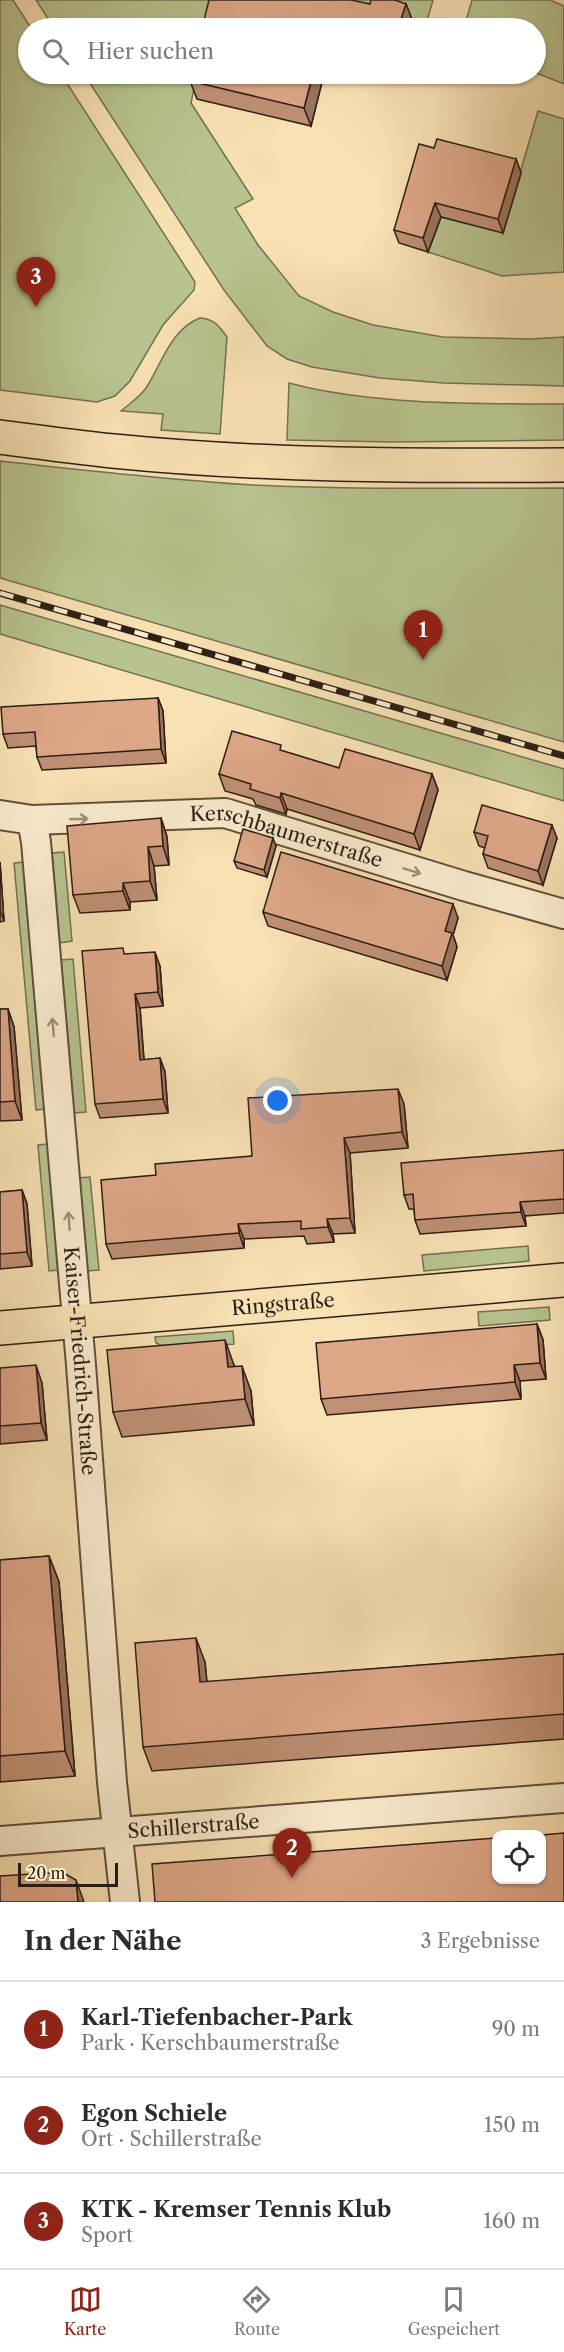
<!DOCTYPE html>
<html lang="de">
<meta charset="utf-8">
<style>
:root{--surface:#fff;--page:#f2f2f3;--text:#2b2b33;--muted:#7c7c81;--line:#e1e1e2;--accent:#8f2418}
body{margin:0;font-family:"Libre Caslon Text",serif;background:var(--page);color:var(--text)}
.controls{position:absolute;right:18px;bottom:18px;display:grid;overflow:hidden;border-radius:12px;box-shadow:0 2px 4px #0004}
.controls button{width:54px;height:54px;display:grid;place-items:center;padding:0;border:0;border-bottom:2px solid var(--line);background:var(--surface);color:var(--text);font:30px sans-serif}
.scale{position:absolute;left:18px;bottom:15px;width:100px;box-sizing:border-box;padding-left:6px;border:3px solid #2d1e15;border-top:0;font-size:16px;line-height:21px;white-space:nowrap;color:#2d1e15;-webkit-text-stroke:4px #faecce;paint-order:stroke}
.you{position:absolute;left:278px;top:1101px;width:21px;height:21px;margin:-15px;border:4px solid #fff;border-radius:50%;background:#1a73e8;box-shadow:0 0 0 9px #1a73e833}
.badge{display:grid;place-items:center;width:39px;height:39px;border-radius:50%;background:var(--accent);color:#fff;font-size:20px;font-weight:700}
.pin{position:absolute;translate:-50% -50px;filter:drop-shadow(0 2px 3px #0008)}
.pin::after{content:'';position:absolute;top:32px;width:21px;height:18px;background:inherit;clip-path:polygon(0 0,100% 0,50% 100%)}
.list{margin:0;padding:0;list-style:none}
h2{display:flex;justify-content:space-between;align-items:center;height:78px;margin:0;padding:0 24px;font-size:26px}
h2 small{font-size:20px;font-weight:400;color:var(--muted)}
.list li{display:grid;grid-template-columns:39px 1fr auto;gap:18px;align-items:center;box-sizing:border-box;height:96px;padding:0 24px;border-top:2px solid var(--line)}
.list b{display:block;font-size:22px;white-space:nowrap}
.list p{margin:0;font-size:20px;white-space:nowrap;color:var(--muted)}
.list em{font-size:20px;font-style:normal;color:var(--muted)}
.icon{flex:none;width:33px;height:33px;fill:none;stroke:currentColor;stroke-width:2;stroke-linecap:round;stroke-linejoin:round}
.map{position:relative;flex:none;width:564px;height:1902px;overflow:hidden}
.search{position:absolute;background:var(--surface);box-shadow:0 2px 4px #0004;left:18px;right:18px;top:18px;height:66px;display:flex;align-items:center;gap:15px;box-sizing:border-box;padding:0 21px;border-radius:33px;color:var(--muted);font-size:22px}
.sheet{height:366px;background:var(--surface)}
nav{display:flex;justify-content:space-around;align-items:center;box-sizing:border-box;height:84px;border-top:2px solid var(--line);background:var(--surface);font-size:16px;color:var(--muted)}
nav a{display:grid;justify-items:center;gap:3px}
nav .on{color:var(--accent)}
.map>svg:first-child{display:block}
.green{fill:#b8c490;stroke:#727152;stroke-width:1.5}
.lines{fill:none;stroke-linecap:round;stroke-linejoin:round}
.street-casing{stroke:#604f3c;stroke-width:32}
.primary-casing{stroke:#2d1e15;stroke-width:36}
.highway-casing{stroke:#2d1e15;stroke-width:36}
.street{stroke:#faecce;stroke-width:28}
.primary{stroke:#f8e1b3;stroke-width:33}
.highway{stroke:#f8e1b3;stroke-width:33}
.rail-casing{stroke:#2d1e15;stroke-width:7}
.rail{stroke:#faecce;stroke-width:4.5;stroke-dasharray:14;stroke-linecap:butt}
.wall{fill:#bf9075;stroke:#2d1e15;stroke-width:1.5}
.shaded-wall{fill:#9b755f;stroke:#2d1e15;stroke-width:1.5}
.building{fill:#dea788;stroke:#2d1e15;stroke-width:1.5}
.oneway{stroke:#9e8f7b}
.labels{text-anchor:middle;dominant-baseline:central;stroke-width:6;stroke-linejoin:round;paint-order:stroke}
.street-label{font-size:20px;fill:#2d1e15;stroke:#faecce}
</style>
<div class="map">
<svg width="564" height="1902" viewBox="0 0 564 1902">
<rect width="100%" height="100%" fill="#f8e1b3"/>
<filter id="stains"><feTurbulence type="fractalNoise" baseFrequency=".00333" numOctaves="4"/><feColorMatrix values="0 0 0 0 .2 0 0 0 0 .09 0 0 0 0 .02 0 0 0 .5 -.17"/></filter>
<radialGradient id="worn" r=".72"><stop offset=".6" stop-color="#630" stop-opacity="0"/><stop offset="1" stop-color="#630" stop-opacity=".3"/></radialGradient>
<path class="green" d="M0,0H13L31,28H28V74H61L195,282L194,290L163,325L130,381L115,396L97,402L0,390Z
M36,0H213L207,28H54Z
M309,0H433L425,28H411Z
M472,0H550L564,6V84L536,73V28H464Z
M84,74H197L191,103L253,199L235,208L258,245L299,296L333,312L373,325L443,337L532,339L564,337V386L444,383L380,378L312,367L287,359L267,346L224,290Z
M538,111L564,119V272L502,276L428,252L441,217L503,232Z
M200,318C214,319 219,326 227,337L220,434L161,430L163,414L121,411C129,404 140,397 146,388C162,363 171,329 200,318Z
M289,383C370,405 480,404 564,404V440L394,442L287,440Z
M0,461C84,470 169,480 254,485C357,490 461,488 564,488V742L0,578Z
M0,605L564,769V801L0,634Z
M64,852L72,941L60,943L52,853Z
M25,862L47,1109L36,1110L14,863Z
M73,959L86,1112L74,1113L61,960Z
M48,1144L59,1270L49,1271L38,1145Z
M90,1177L99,1270L86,1271L78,1178Z
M528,1246L529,1261L424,1271L422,1255Z
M549,1307L550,1320L479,1326L478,1312Z
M233,1331L234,1344L169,1349L156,1343L155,1337Z"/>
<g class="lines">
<g class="street-casing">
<g id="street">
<path id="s1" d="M0,815L32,820L225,813L464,886L564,914"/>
<path id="s2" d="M32,820L36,842L81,1365L112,1782L125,1902"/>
<path id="s3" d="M0,1841L564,1798"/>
</g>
</g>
<g class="primary-casing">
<g id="primary">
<path id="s4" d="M0,1328L564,1280"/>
</g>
</g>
<g class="highway-casing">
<path id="highway" d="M0,437C38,442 75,447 113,451C263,466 414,466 564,465"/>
</g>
<use href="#street" class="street"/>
<use href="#primary" class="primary"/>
<use href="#highway" class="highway"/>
<g class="rail-casing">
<path id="rail" d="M0,593L564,756"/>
</g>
<use href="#rail" class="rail"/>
</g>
<path class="wall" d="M370,4H406L413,22L411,28H202Z
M324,74L311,126L197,99L190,81Z
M434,148L516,159L521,173L503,233L441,217L428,252L399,243L394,230Z
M158,698L163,711L166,763L42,770L37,757L36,746L8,748L3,734Z
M283,751L339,768L432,774L438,790L420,850L287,809L286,814L256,805L253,799L225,791L219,774Z
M161,818L167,837L169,865L154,866L157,900L130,902V910L80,913L73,895Z
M474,832L557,838L543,885L488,868L483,854L485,848L479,846Z
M276,846L267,877L237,868L234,861Z
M0,862L4,921L0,922Z
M263,912L458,918L453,935L457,947L447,980L268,926Z
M125,954L160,966L163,1006L140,1008L144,1060L160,1058L165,1072L168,1113L100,1118L95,1104Z
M0,1009H8L14,1027L22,1120L0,1121Z
M404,1104L408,1148L350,1153L355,1233L333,1234L334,1242L307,1244L304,1236L244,1239V1248L112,1259L106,1244L156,1175L252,1156Z
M564,1150V1213L525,1216L526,1226L420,1234L415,1220L414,1209H409L404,1195Z
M22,1190L27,1204L32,1266L0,1269V1192Z
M537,1324L543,1340L546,1379L520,1381L521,1399L327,1415L321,1399Z
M234,1365L251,1391L254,1425L122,1437L113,1412Z
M0,1368L42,1383L47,1440L0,1444Z
M49,1556L59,1582L75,1776L0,1782V1560Z
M564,1654V1739L152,1771L143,1747L205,1662L207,1682Z"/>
<path class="shaded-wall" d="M406,4L413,22L411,28H398Z
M313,74H324L311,126L304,108Z
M516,159L521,173L503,233L498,219Z
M435,203L441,217L428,252L423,238Z
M158,698L163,711L166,763L161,749Z
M432,774L438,790L420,850L414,834Z
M281,793L287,809L286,814L280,798Z
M161,818L167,837L169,865L163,846Z
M552,825L557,838L543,885L538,871Z
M273,838L276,846L267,877L264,870Z
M148,847L154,866L157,900L150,881Z
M0,862L4,921L0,910Z
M123,883L130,902V910L123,891Z
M453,904L458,918L453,935L457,947L447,980L442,966L445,931Z
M155,952L160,966L163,1006L158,992Z
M135,994L140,1008L145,1074L140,1060Z
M8,1009L14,1027L22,1120L15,1101Z
M160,1058L165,1072L168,1113L163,1099Z
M398,1089L404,1104L408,1148L402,1132Z
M344,1138L350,1153L355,1233L350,1218Z
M22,1190L27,1204L32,1266L27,1252Z
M520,1202L525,1216L526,1226L521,1212Z
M327,1219L333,1234L334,1242L328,1227Z
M238,1224L244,1239V1248L239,1233Z
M537,1324L543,1340L546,1379L540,1363Z
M225,1340L234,1365L237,1392L228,1367Z
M36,1365L42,1383L47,1440L41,1423Z
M514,1365L520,1381L521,1399L515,1382Z
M242,1366L251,1391L254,1425L245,1399Z
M49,1556L59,1582L75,1776L65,1751Z
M196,1638L205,1662L209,1706L200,1682Z
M76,1880L84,1902H78Z"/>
<path class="building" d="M209,0H351L370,4L371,0H395L406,4L398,28H378L365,24L363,28H202Z
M192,74H313L304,108L190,81Z
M437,139L516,159L498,219L435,203L423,238L394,230L419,144L434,148Z
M158,698L161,749L37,757L35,732L3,734L1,707Z
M232,731L281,745L280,750L339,768L345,749L432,774L414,834L281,793L280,798L250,789L251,784L219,774Z
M482,805L552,825L538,871L483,854L488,836L474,832Z
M161,818L163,846L148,847L150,881L123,883V891L73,895L67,826Z
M243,829L273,838L264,870L234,861Z
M281,852L453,904L445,931L452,933L442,966L263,912Z
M123,948L124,954L155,952L158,992L135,994L140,1060L160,1058L163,1099L95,1104L82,951Z
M0,1009H8L15,1101L0,1102Z
M398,1089L402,1132L344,1138L350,1218L327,1219L328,1227L301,1229V1221L238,1224L239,1233L106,1244L101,1180L156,1175L155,1164L252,1156L248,1098Z
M564,1150V1199L520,1202L521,1212L415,1220L413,1194L404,1195L401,1163Z
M22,1190L27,1252L0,1254V1192Z
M537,1324L540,1363L514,1365L515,1382L321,1399L316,1343Z
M225,1340L228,1367L242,1366L245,1399L113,1412L107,1350Z
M36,1365L41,1423L0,1426V1368Z
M49,1556L65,1751L0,1756V1560Z
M196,1638L200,1682L564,1654V1714L143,1747L135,1643Z
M564,1833V1902H155L152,1864L496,1838V1880H542V1835Z
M62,1872L76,1880L78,1902H0V1876Z"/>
<defs><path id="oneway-shaft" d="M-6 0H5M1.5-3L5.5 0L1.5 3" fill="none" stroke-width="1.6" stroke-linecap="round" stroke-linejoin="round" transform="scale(1.5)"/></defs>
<g class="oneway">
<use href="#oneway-shaft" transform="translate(79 819) rotate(-2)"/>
<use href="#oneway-shaft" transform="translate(412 871) rotate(17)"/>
<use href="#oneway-shaft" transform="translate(53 1027) rotate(-95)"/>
<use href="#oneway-shaft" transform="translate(69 1221) rotate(-94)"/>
</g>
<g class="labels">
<g class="street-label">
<text stroke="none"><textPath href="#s1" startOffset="290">Kerschbaumerstraße</textPath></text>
<text stroke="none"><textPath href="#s4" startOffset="284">Ringstraße</textPath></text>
<text stroke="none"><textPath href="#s2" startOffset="543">Kaiser-Friedrich-Straße</textPath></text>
<text stroke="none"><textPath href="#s3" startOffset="194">Schillerstraße</textPath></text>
</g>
</g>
<rect width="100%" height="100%" filter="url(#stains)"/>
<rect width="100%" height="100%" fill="url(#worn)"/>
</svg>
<div class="controls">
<button><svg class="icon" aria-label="locate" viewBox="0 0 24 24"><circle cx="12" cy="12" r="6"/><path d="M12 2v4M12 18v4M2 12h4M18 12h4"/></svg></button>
</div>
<div class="scale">20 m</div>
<div class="you"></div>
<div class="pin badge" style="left:423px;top:660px">1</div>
<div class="pin badge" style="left:292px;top:1878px">2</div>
<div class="pin badge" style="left:36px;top:307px">3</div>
<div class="search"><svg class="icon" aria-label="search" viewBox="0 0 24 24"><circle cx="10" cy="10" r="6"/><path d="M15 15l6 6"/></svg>Hier suchen</div>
</div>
<section class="sheet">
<h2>In der Nähe<small>3 Ergebnisse</small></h2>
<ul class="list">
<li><span class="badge">1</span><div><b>Karl-Tiefenbacher-Park</b><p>Park · Kerschbaumerstraße</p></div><em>90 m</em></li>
<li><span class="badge">2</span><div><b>Egon Schiele</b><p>Ort · Schillerstraße</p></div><em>150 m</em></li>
<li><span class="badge">3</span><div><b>KTK - Kremser Tennis Klub</b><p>Sport</p></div><em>160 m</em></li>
</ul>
</section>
<nav>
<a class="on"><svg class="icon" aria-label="map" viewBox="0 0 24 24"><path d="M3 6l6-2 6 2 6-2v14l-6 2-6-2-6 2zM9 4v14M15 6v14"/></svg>Karte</a>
<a><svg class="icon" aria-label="directions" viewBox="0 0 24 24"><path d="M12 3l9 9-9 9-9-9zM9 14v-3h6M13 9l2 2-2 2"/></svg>Route</a>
<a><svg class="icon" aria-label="saved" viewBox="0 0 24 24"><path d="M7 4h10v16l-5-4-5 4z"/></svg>Gespeichert</a>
</nav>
